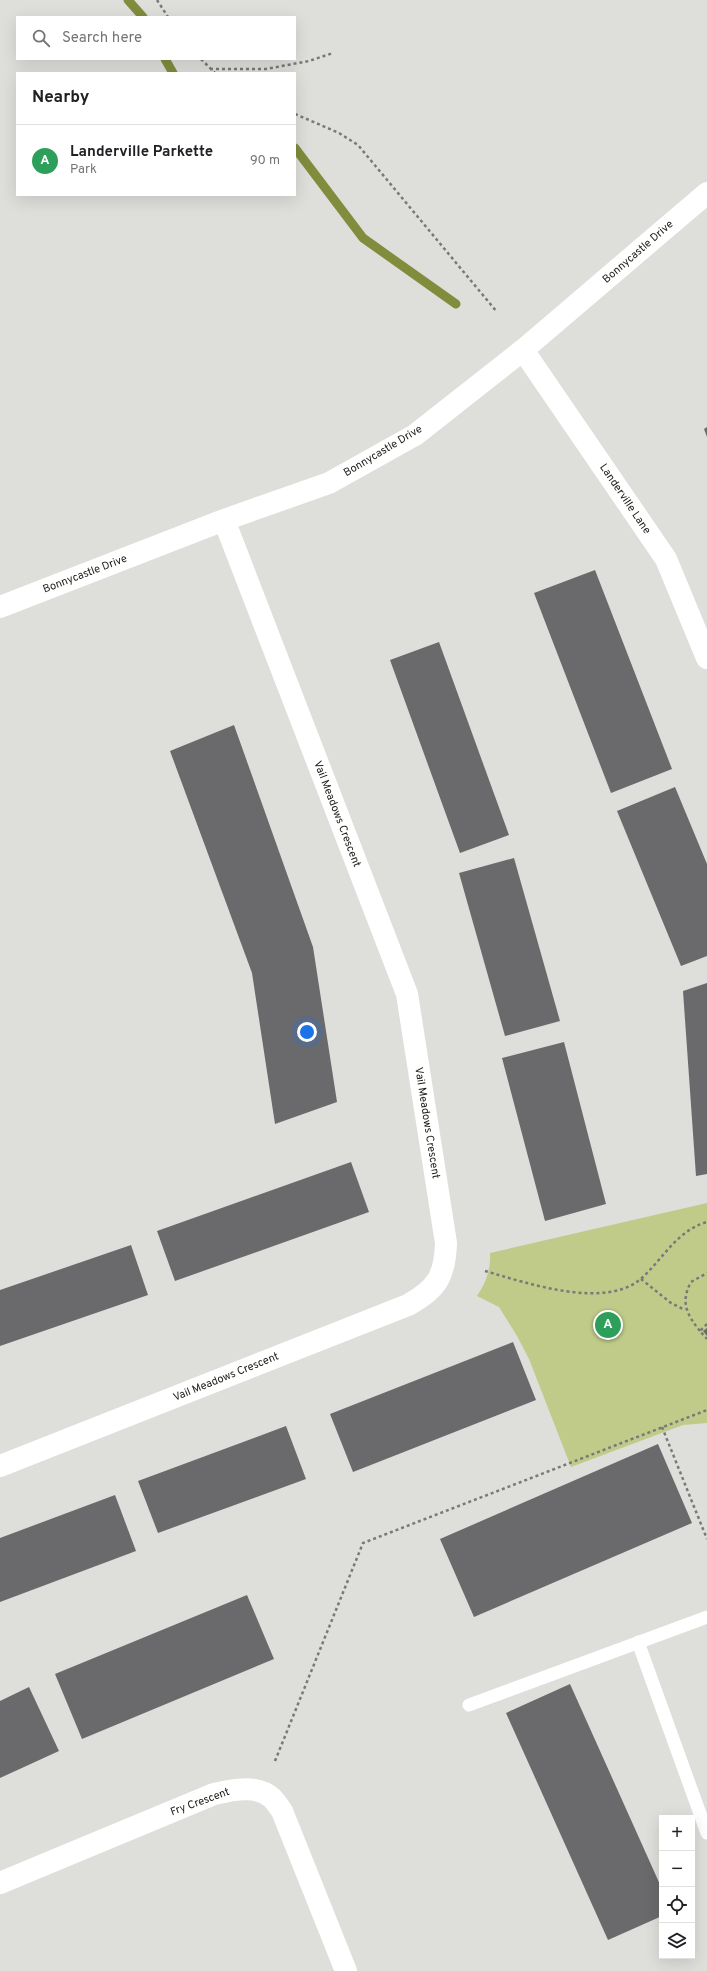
<!DOCTYPE html>
<meta charset="utf-8">
<style>
:root{--surface:#fff;--page:#f6f6f6;--text:#202124;--muted:#757577;--line:#e0e0e0;--accent:#b45309}
body{margin:0;font-family:Overpass,sans-serif;background:var(--page);color:var(--text)}
.controls{position:absolute;right:12px;bottom:12px;display:grid;overflow:hidden;border-radius:0px;box-shadow:0 4px 16px #0002}
.controls button{width:36px;height:36px;display:grid;place-items:center;padding:0;border:0;border-bottom:1px solid var(--line);background:var(--surface);color:var(--text);font:20px sans-serif}
.you{position:absolute;left:307px;top:1032px;width:14px;height:14px;margin:-10px;border:3px solid #fff;border-radius:50%;background:#1a73e8;box-shadow:0 0 0 6px #1a73e833}
.badge{display:grid;place-items:center;width:26px;height:26px;border-radius:50%;background:var(--accent);color:#fff;font-size:13px;font-weight:700}
.pin{position:absolute;translate:-50% -50%;border:2px solid #fff;box-shadow:0 1px 4px #0006}
.list{margin:0;padding:0;list-style:none}
h2{display:flex;justify-content:space-between;align-items:center;height:52px;margin:0;padding:0 16px;font-size:17px}
h2 small{font-size:13px;font-weight:400;color:var(--muted)}
.list li{display:grid;grid-template-columns:26px 1fr auto;gap:12px;align-items:center;box-sizing:border-box;height:72px;padding:0 16px;border-top:1px solid var(--line)}
.list b{display:block;font-size:15px;white-space:nowrap}
.list p{margin:0;font-size:13px;white-space:nowrap;color:var(--muted)}
.list em{font-size:13px;font-style:normal;color:var(--muted)}
.icon{flex:none;width:22px;height:22px;fill:none;stroke:currentColor;stroke-width:2;stroke-linecap:round;stroke-linejoin:round}
.map{position:relative;flex:none;width:707px;height:1971px;overflow:hidden}
.search{position:absolute;background:var(--surface);box-shadow:0 4px 16px #0002;left:16px;top:16px;width:280px;height:44px;display:flex;align-items:center;gap:10px;box-sizing:border-box;padding:0 14px;border-radius:0px;color:var(--muted);font-size:15px}
.panel{position:absolute;background:var(--surface);box-shadow:0 4px 16px #0002;left:16px;top:72px;width:280px;height:124px;border-radius:0px}
.map>svg:first-child{display:block}
.green{fill:#c1cb89}
.lines{fill:none;stroke-linecap:round;stroke-linejoin:round}
.stream{stroke:#818c3d;stroke-width:9}
.building{fill:#6a6a6d}
.path{stroke:#797978;stroke-width:2.5;stroke-dasharray:3 3;stroke-linecap:butt}
.service{stroke:#fff;stroke-width:13}
.minor{stroke:#fff;stroke-width:22}
.labels{text-anchor:middle;dominant-baseline:central;stroke-width:4;stroke-linejoin:round;paint-order:stroke}
.street-label{font-size:11px;fill:#1b1b1a;stroke:#fffffe}
</style>
<div class="map">
<svg width="707" height="1971" viewBox="0 0 707 1971">
<rect width="100%" height="100%" fill="#dededb"/>
<path class="green" d="M707,1203V1423L683,1425L571,1467L529,1359L517,1336L499,1307L477,1296C486,1283 491,1269 490,1253Z"/>
<g class="lines">
<path class="stream" d="M128,0L143,17
M165,59L173,73
M295,148L363,238L456,304"/>
</g>
<path class="building" d="M707,427V437L704,429Z
M595,570L672,769L611,793L534,593Z
M439,642L509,835L460,853L390,660Z
M234,725L313,947L337,1102L275,1124L252,973L170,751Z
M675,787L707,864V956L681,966L617,811Z
M514,858L560,1021L505,1036L459,873Z
M707,983V1174L696,1176L683,991Z
M564,1042L606,1204L545,1221L502,1058Z
M351,1162L369,1212L175,1281L157,1231Z
M131,1245L148,1295L0,1346V1290Z
M707,1328V1336L703,1331Z
M513,1342L536,1400L353,1472L330,1414Z
M286,1426L306,1479L158,1533L138,1481Z
M658,1444L692,1523L474,1617L440,1539Z
M115,1495L136,1551L0,1602V1538Z
M247,1595L274,1659L82,1739L55,1674Z
M570,1684L662,1889V1916L608,1940L506,1713Z
M29,1687L59,1751L0,1778V1701Z"/>
<g class="lines">
<path class="path" d="M157,0L168,17
M201,59L215,73
M210,69H266L309,61L333,53
M295,114L339,133L358,145L497,312
M485,1271C527,1283 607,1311 643,1277C664,1257 678,1230 707,1222
M641,1279L671,1303L685,1310
M707,1324L700,1331L707,1339
M700,1331C687,1315 680,1302 691,1282L707,1273
M662,1427L707,1539
M275,1761L363,1543L707,1410"/>
<path class="service" d="M638,1642L707,1833
M469,1705L707,1617"/>
<path class="minor" d="M523,350L666,559L707,658
M0,607L224,520L329,483L415,435L523,350L707,193
M0,1466L408,1305C437,1289 445,1276 446,1243L407,994L224,520
M0,1883L214,1794C232,1790 257,1784 272,1798C276,1802 279,1807 282,1811L346,1971"/>
</g>
<g class="labels">
<g class="street-label">
<text transform="translate(638 252) rotate(-41)">Bonnycastle Drive</text>
<text transform="translate(383 451) rotate(-31)">Bonnycastle Drive</text>
<text transform="translate(625 499) rotate(56)">Landerville Lane</text>
<text transform="translate(85 574) rotate(-21)">Bonnycastle Drive</text>
<text transform="translate(337 814) rotate(69)">Vail Meadows Crescent</text>
<text transform="translate(427 1123) rotate(81)">Vail Meadows Crescent</text>
<text transform="translate(226 1377) rotate(-22)">Vail Meadows Crescent</text>
<text transform="translate(200 1802) rotate(-20)">Fry Crescent</text>
</g>
</g>
</svg>
<div class="controls">
<button>+</button>
<button>−</button>
<button><svg class="icon" aria-label="locate" viewBox="0 0 24 24"><circle cx="12" cy="12" r="6"/><path d="M12 2v4M12 18v4M2 12h4M18 12h4"/></svg></button>
<button><svg class="icon" aria-label="layers" viewBox="0 0 24 24"><path d="M12 4l9 5-9 5-9-5zM3 14l9 5 9-5"/></svg></button>
</div>
<div class="you"></div>
<div class="pin badge" style="left:608px;top:1325px;background:#2e9e5b">A</div>
<div class="search"><svg class="icon" aria-label="search" viewBox="0 0 24 24"><circle cx="10" cy="10" r="6"/><path d="M15 15l6 6"/></svg>Search here</div>
<section class="panel">
<h2>Nearby<small></small></h2>
<ul class="list">
<li><span class="badge" style="background:#2e9e5b">A</span><div><b>Landerville Parkette</b><p>Park</p></div><em>90 m</em></li>
</ul>
</section>
</div>
